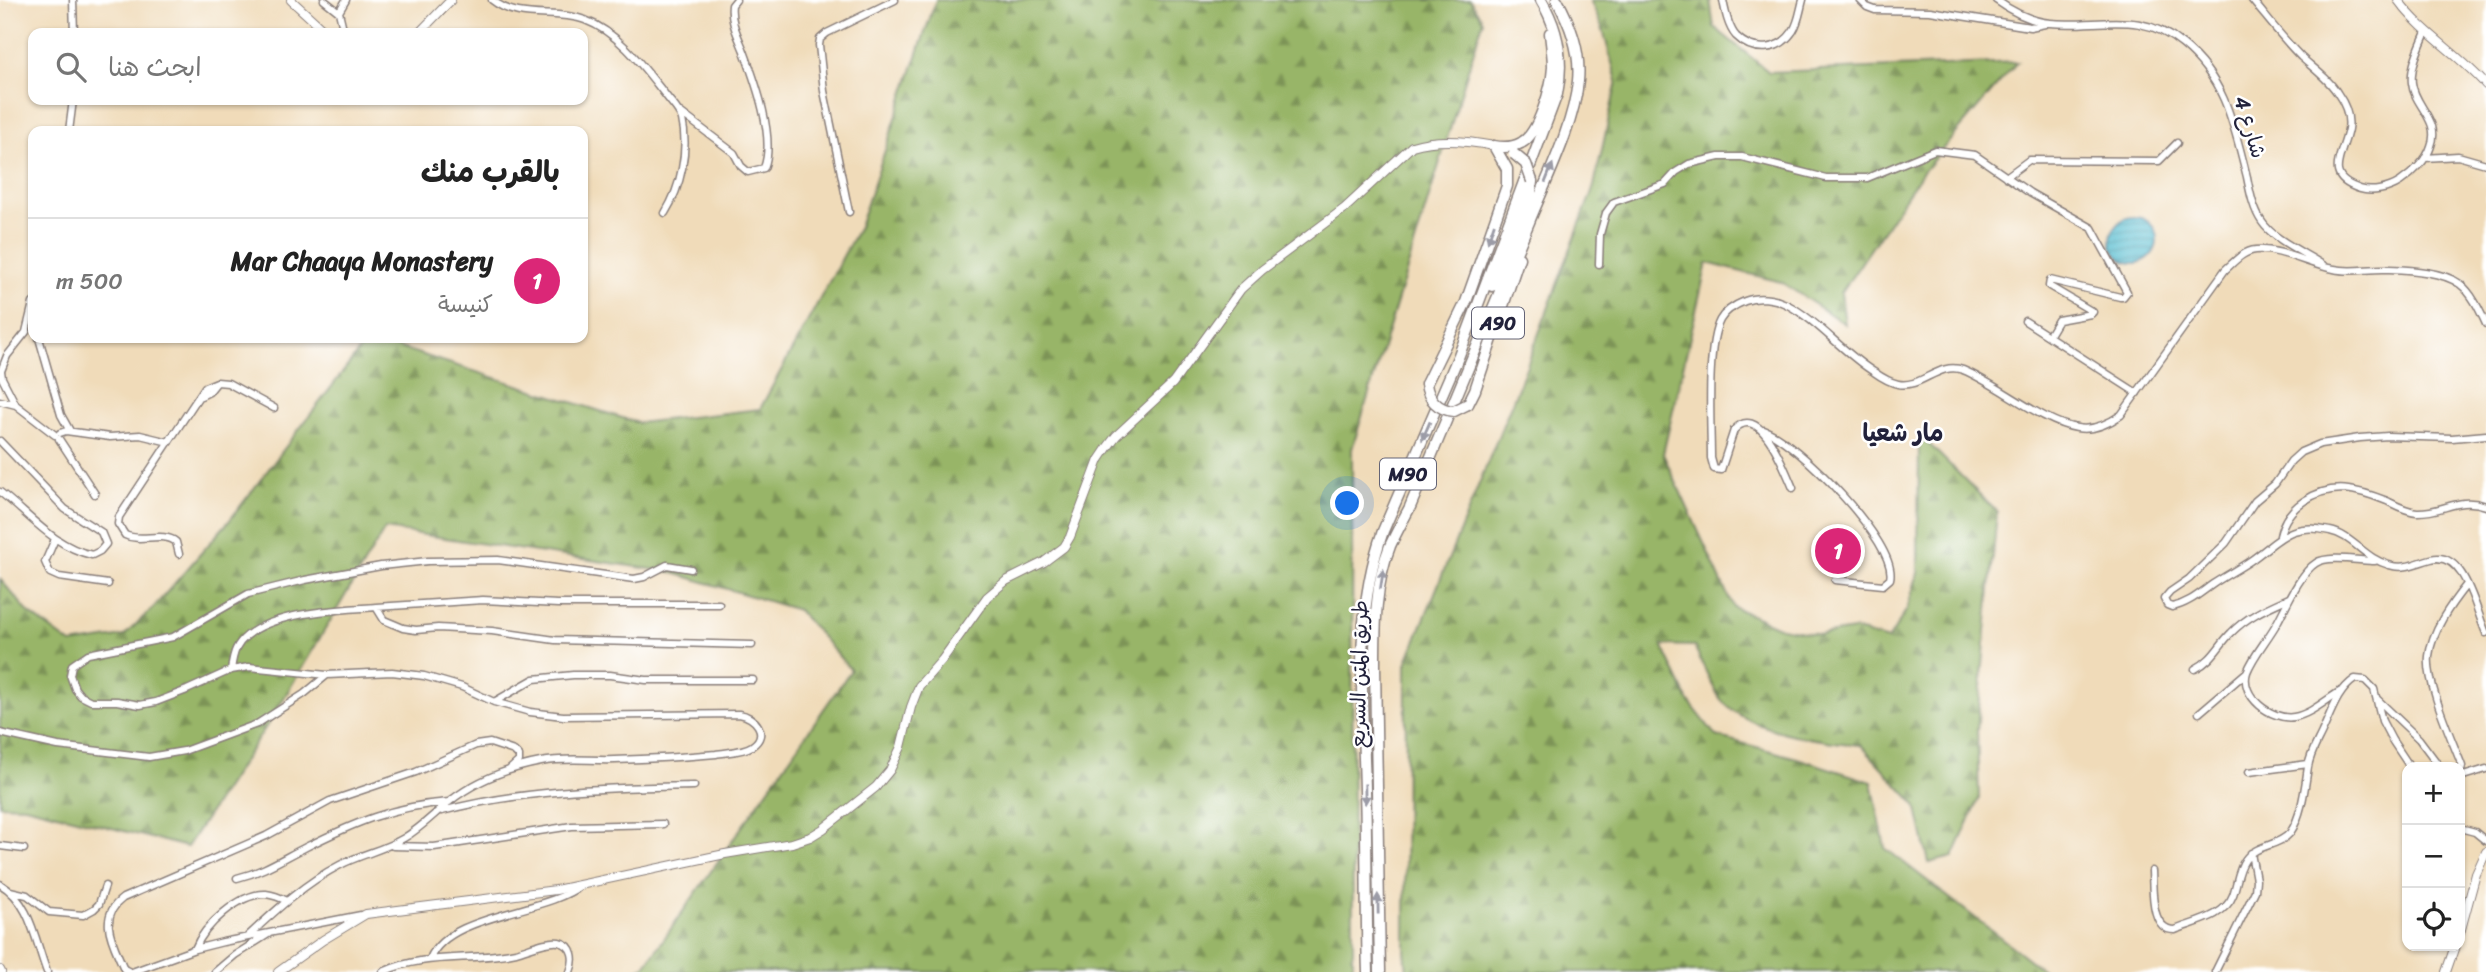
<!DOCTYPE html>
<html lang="ar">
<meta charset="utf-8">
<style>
:root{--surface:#fff;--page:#f2f2f2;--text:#222;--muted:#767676;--line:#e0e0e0;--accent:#db2777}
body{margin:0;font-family:Sriracha,"Playpen Sans Arabic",sans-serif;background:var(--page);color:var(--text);direction:rtl}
.controls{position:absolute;right:21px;bottom:21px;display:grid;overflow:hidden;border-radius:14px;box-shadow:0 2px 5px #0004}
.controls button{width:63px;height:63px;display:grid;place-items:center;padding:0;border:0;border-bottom:2px solid var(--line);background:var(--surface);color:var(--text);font:35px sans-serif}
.you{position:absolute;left:1348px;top:504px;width:24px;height:24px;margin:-18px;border:5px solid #fff;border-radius:50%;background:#1a73e8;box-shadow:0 0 0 10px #1a73e833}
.badge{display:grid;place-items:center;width:46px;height:46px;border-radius:50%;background:var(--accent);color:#fff;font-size:23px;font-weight:700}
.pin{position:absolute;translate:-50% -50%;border:4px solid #fff;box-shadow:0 2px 7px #0006}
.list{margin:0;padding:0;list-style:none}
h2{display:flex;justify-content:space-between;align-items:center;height:91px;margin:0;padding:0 28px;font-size:30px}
h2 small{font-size:23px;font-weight:400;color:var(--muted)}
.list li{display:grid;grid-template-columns:46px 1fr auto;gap:21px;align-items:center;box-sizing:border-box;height:126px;padding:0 28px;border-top:2px solid var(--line)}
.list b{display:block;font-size:26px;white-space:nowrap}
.list p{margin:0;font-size:23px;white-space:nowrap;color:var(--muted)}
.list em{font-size:23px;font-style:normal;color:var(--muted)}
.icon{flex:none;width:38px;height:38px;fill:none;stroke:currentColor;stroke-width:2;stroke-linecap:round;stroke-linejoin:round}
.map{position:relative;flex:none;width:2486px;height:972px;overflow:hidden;direction:ltr}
.search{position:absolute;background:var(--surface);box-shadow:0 2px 5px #0004;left:28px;top:28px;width:560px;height:77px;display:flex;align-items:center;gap:18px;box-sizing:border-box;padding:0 24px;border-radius:14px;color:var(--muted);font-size:26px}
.panel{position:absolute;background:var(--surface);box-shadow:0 2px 5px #0004;left:28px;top:126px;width:560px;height:217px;border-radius:14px;direction:rtl}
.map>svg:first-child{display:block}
.forest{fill:url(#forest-firs);stroke:#5d6c51;stroke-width:2}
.water{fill:url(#water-rules);stroke:#3a6f85;stroke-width:2}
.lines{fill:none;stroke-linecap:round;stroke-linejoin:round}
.street-casing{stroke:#897e7a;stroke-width:9}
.secondary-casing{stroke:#897e7a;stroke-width:10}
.highway-casing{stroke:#897e7a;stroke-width:13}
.street{stroke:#fff;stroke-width:6}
.secondary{stroke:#fff;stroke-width:8}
.highway{stroke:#fff;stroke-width:10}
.highway-bridge-casing{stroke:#897e7a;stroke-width:13;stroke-linecap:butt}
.highway-bridge{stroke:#fff;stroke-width:10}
.oneway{fill:#9c9ca7}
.labels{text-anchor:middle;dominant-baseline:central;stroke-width:5;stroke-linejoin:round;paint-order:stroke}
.shield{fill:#fff;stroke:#646476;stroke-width:2}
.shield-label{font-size:19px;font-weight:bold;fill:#22223b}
.street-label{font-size:21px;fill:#22223b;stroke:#fff}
.quarter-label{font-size:24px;font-weight:bold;fill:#22223b;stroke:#fff}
</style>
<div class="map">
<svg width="2486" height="972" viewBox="0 0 2486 972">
<defs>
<pattern id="forest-firs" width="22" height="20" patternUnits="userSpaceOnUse" patternTransform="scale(1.75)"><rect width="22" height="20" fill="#98b567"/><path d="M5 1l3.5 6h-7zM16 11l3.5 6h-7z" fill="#7c9356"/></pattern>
<pattern id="water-rules" width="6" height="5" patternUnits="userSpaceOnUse" patternTransform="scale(1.75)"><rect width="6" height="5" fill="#52bccf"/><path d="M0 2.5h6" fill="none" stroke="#4498a9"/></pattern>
</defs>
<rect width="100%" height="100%" fill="#fff"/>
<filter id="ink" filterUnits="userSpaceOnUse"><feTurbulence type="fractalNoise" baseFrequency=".0143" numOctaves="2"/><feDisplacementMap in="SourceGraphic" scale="14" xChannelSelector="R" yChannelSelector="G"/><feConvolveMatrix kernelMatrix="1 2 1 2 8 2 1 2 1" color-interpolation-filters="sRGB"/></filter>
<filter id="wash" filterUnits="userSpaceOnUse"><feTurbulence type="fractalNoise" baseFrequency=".00686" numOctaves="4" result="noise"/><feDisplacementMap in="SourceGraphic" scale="28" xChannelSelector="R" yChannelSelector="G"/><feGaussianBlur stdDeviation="1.57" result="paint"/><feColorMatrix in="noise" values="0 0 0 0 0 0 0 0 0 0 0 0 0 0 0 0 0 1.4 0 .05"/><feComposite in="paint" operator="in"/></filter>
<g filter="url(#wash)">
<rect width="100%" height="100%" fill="#f0dbb9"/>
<path class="forest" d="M936,0H1470L1483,21L1352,449L1353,972H633L645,966L851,670L798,610L670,572L385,529L275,713L187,847L25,806L0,805V579L29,613L71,644L124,636L154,607L229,521L369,338L638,423L760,409L859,227Z
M1590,0H1710L1714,27L1769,72L2017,62L1922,173L1841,293L1845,324L1781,282L1707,263L1663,454L1733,607L1781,628L1821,635L1854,630L1888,640L1907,609L1918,573L1919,434L1997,512L1977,730L1979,799L1953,857L1929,863L1916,805L1861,745C1819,741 1755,733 1724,703C1714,694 1701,659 1694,646L1662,645L1688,700L1716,736L1797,758L1872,782L1885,848L2045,972H1407L1405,951L1406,664L1524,373L1594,186L1617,81L1603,30Z"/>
<path class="water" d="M2111 240a23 23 0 1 1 46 0a23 23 0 1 1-46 0Z"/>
</g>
<g filter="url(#ink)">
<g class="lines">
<g class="street-casing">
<path id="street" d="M73,0L74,33
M324,0L339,12
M492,0C519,22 555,9 585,20C620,33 645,69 667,97C673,105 679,110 682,119C689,150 681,187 665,213
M1723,0C1725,11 1728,27 1736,36C1753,53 1779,52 1793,31C1799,22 1800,10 1803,0
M1860,0L1867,7L1875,10L1930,11L2030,27L2045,24
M1996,0C2011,11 2030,21 2050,23C2099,28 2139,8 2183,45C2226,80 2234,126 2247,177C2250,192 2253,209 2262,222C2274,240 2305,253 2323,265
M2252,0C2268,19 2283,39 2301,57C2313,68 2329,79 2338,94C2345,104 2350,117 2348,129C2343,156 2322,177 2360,189C2372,193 2389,189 2400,182C2412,174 2427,160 2431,146C2441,120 2414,106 2412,83C2410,67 2420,46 2426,32
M344,33L339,12L346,0
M680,112L734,153L741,166L748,172L764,168C776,138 755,81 744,51C738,36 730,21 732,5L736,0
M69,131L73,100
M2425,158L2458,156L2486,164
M2006,177L2029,160L2159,161L2177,143
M849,212L824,91L819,45L820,39L827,33L895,0
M1599,264L1600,234L1606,213L1614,202L1665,184L1676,172L1689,164L1719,157H1742L1826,178H1867L1935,150L1975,155L2030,193L2092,228L2127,292L2123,297H2120L2050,280L2049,286L2093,312L2091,314L2058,320L2049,335
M2025,321L2137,393
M39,338L61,415L70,431
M217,382L228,383L274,408
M0,401L16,405L55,435
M16,405L2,378L1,371L7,356L26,332L33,303
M1764,430C1796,441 1899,544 1890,579L1883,585L1835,580
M60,433L66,431L110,437L140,435L169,442
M2486,435L2452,438L2388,436L2360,438L2320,444L2301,452L2291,461L2275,484L2255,501L2226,543L2189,579L2170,592L2164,599L2167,605L2172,607C2188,604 2200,593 2213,584C2225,576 2238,569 2250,561C2279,541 2289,521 2330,531C2352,535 2365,559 2389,565C2405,570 2416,563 2431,559C2465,550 2475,609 2486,633
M59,439L95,494
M0,441L65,509L101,532L106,544L100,551L92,555C53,546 30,515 0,492
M1793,488C1785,470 1760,401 1734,430L1721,470L1714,469L1711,458C1711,426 1706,346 1720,320C1725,311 1735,305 1745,301C1757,296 1774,298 1786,304C1819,321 1843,353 1874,372C1881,377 1889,382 1898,384C1921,389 1939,361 1963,370C1998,384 2043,423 2077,428C2093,431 2108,424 2121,415L2225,270C2234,262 2243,251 2256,250C2281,248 2309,265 2334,269C2352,273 2369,268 2387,269C2409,270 2442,271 2460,284C2472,293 2480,311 2486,324
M2280,536C2283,521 2292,509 2304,501C2332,482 2357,489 2387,501C2397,506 2406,511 2417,512C2443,513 2458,496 2486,506
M55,539L45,562L50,573L59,577L108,584
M179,554L176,542C163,531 140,543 125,535L118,524L119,517L205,387L217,382L209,392L201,396
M376,607L483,600L558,604H719
M2195,669C2213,660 2218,646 2231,633C2247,616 2269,607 2289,598
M231,670C232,663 233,655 236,649C255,611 339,610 376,607L384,620L403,628L416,630L438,628L492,631L555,640L752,645
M2341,691C2327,699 2311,714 2294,717C2272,721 2239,696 2247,672C2254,654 2269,638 2278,621C2286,606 2301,572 2316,563C2328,555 2360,561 2375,561
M2377,699L2419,739L2440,767
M494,702L534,679L573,675H610L646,680H753
M2199,713L2247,672
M0,733L58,746L149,757L184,751L257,724L304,694L327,675
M2249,772L2308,764
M2460,775L2462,766C2452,739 2426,684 2429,656C2432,630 2451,604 2467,584
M2460,777L2486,769
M442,811C525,789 609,788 694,786
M2460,828L2475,832L2486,841
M0,846L24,849
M393,846L434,847L572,826L663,824
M2152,871C2153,889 2150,931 2175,930C2194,922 2225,917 2233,895C2237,884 2238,870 2245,860C2256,844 2278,847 2290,833C2302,816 2305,786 2308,767C2310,754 2317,743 2322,732C2331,713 2337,691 2355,679L2365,680L2374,689L2382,721L2392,740L2410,767
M237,878C265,871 280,860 306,847C354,823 393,806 449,802
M0,884C31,902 35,941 47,972
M10,891L27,895L49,912L83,915L94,909L99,904L105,886
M248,936C276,910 305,883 340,865C361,854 384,850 404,838C421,828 434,814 449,802C475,781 509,768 541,762C566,757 591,761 615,760C649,759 683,757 716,754C727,752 743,752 752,746C770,734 755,716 739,714L563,716L530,712L494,702L462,687L424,676L392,672L327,675L249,667L231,670L187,690L156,702L140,705L117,701H91L81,696L75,689L70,675L72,665L88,654L173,637L248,594L305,580L381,566L428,561L498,560L634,579L644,577L667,565L691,569
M195,949C204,926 239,893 266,894C273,895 281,898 287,901
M430,959C447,914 546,913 580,886
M130,972L124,969C114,944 96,918 123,898L266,836L330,801L416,772L476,745L490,743L514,751L519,756V761L509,770
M132,972L195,949L223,942L361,915
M215,972L235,955L270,933
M383,972C425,952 472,962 516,952C528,949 547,940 559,942C574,945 575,960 570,972
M2215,972L2255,891L2256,880L2251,853"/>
</g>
<g class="secondary-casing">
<path id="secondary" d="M291,0L327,33
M2398,0C2423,34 2459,54 2486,85
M419,33L451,0
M2460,933L2476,874L2486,852
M0,970L1,972
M278,972L323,940L366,914L556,890L725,854L792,843L810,837L823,829L876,787L890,770L901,747L911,707L919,686L942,660L987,597L1006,581L1044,562L1064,547L1070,537L1099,460L1107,448L1116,436L1173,383L1241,289L1262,270L1345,208L1412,146C1437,138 1469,141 1494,146
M2446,972L2455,946"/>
</g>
<g class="highway-casing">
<path id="highway" d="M1494,146C1504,148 1512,148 1521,143C1539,134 1552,86 1553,67C1553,56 1551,44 1550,33
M1492,286L1531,192L1532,181
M1426,384L1466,302L1507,186V169L1494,146
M1468,404L1475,390L1519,258
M1368,972C1366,911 1367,851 1365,790C1363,703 1353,614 1383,531L1459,355L1557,94C1564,60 1559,30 1541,0
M1380,972L1375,665C1375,626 1375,583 1390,546C1396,533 1403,520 1410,507C1449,412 1490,317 1529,222C1546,180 1574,125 1578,81C1581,52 1571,25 1557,0"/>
</g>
<use href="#street" class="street"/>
<use href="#secondary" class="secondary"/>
<use href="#highway" class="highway"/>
<g class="highway-bridge-casing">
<path id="highway-bridge" d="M1514,154L1526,164L1532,181
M1426,384C1428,399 1438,410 1454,411L1468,404"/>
</g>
<use href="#highway-bridge" class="highway-bridge"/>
</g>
<defs><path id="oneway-solid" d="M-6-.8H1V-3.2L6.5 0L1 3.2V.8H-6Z" transform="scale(1.75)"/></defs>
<g class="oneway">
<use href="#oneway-solid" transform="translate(1549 173) rotate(-68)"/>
<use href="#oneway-solid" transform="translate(1491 233) rotate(109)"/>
<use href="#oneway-solid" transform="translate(1426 431) rotate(113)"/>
<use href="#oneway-solid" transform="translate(1382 579) rotate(-81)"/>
<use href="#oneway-solid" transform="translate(1365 794) rotate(89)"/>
<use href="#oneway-solid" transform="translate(1378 904) rotate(-91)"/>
</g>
</g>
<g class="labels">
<g class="shield">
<rect x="1472" y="307.5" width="52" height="31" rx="5"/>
<rect x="1380" y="458.5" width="56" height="31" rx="5"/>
</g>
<g class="shield-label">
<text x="1498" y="323">A90</text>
<text x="1408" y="474">M90</text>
</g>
<g class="street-label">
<text transform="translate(2250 127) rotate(73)">شارع 4</text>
<text transform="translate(1359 674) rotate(-89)">طريق المتن السريع</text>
</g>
<g class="quarter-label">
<text x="1903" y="433">مار شعيا</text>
</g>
</g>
</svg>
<div class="controls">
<button>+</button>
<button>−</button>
<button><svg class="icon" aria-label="locate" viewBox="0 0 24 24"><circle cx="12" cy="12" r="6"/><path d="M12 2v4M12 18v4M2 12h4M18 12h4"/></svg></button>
</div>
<div class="you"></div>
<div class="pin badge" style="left:1838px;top:551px">1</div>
<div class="search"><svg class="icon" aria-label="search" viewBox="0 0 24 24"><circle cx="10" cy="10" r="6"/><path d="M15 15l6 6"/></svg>ابحث هنا</div>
<section class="panel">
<h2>بالقرب منك<small></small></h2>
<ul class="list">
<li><span class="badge">1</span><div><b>Mar Chaaya Monastery</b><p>كنيسة</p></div><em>500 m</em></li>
</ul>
</section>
</div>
